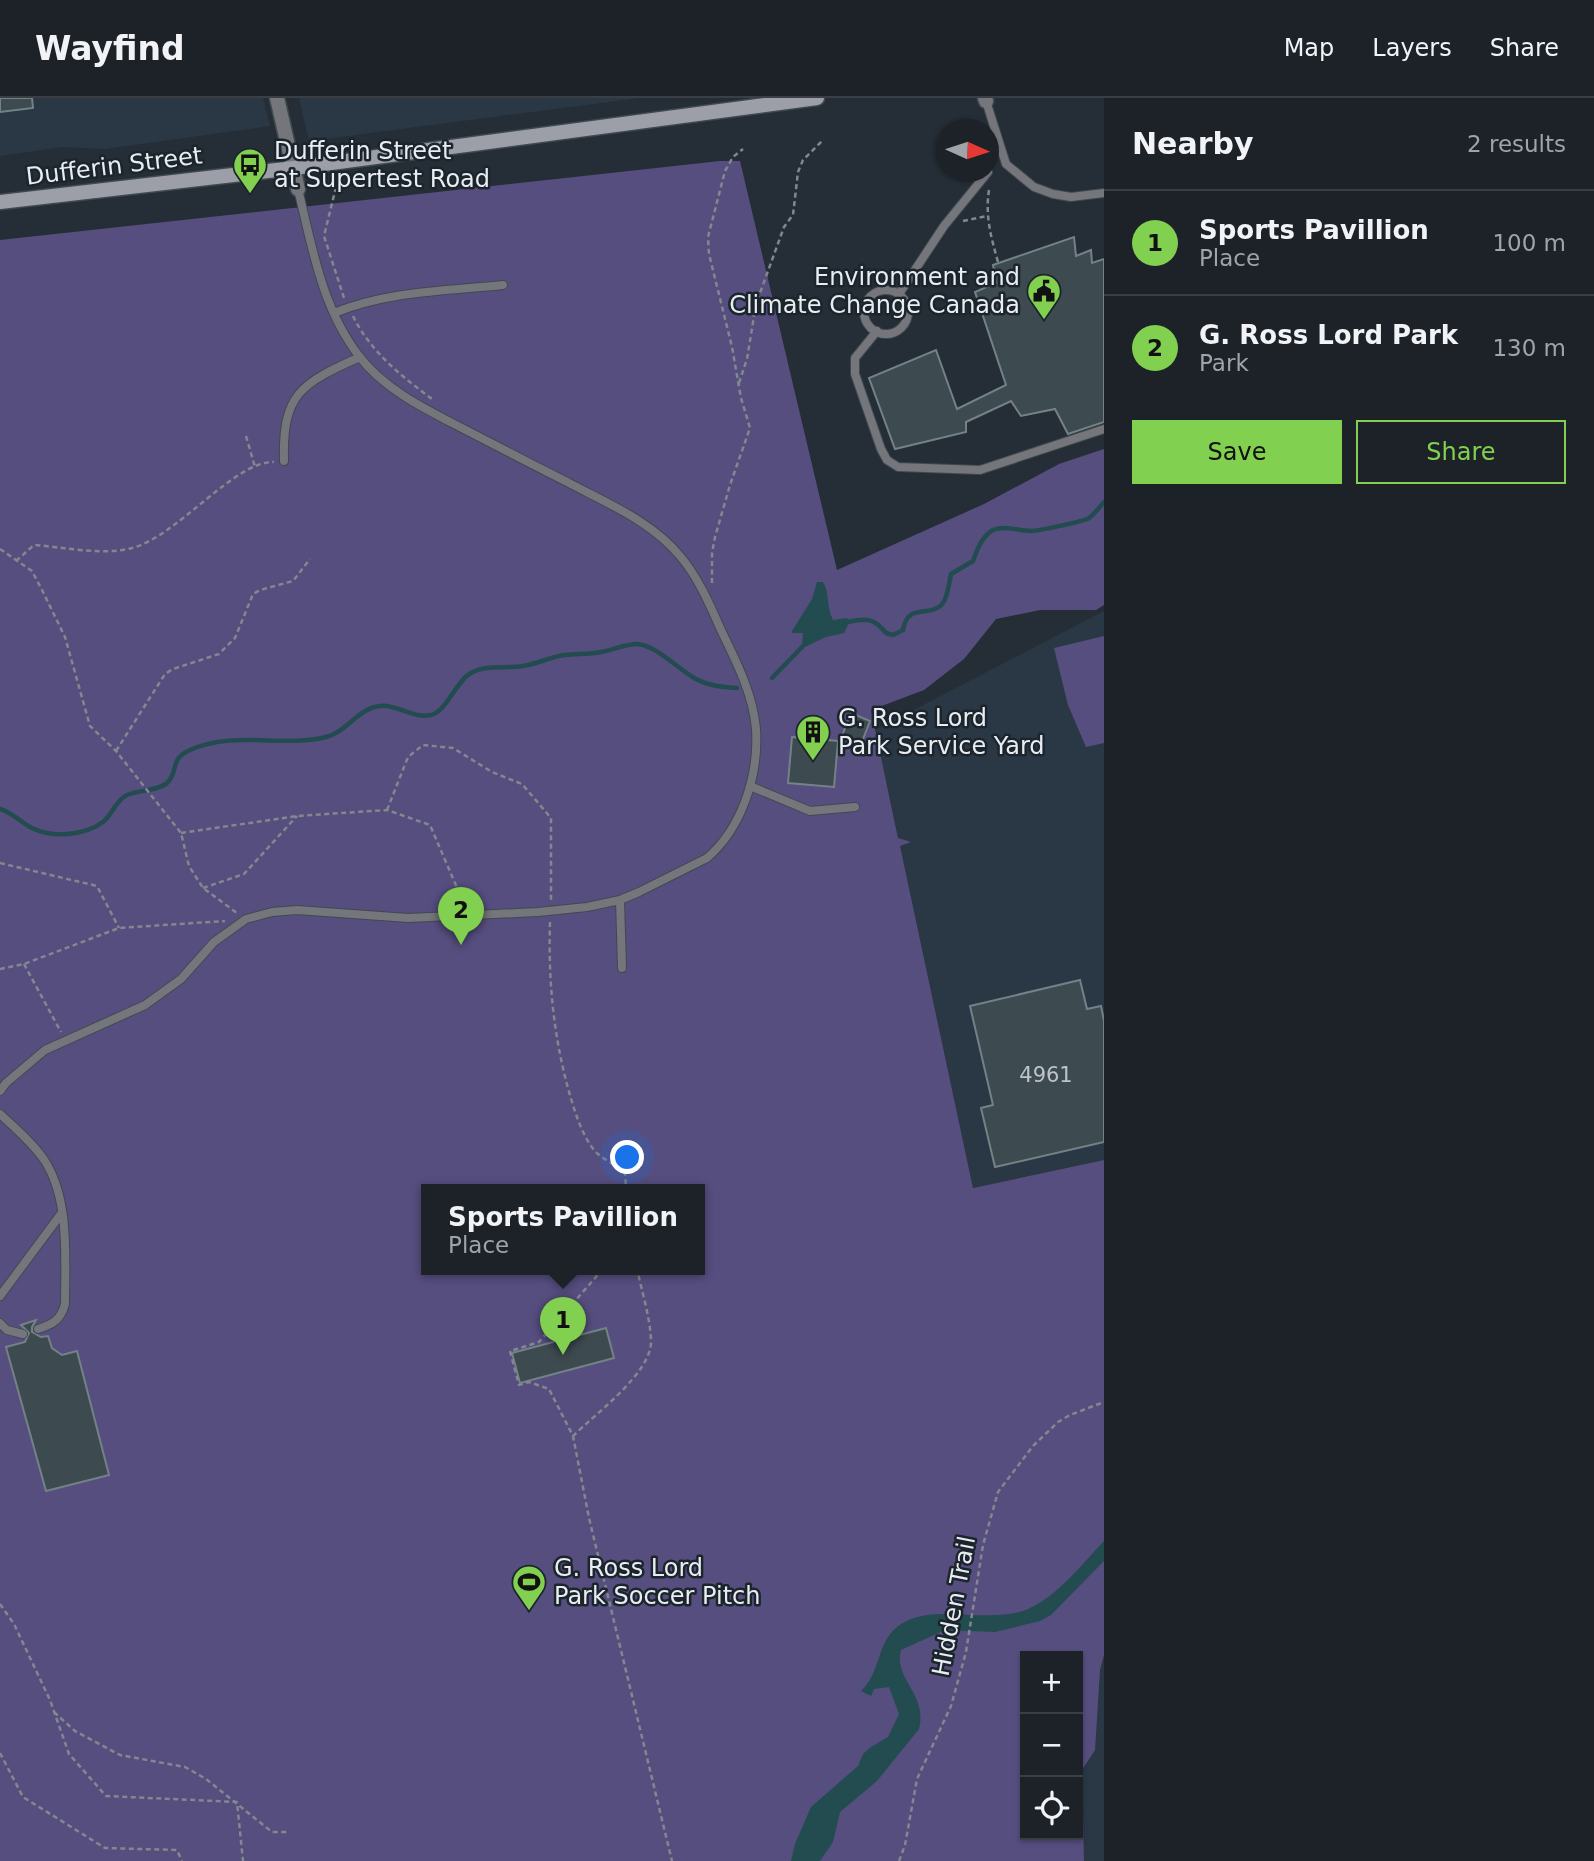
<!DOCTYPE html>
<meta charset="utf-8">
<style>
:root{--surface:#1c2228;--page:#252a30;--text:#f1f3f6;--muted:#a0a4a8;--line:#3a3f45;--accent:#82d04f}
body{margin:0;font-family:"DejaVu Sans",sans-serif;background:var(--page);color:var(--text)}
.controls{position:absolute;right:21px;bottom:21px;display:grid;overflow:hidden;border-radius:0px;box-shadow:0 2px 5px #0004}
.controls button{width:63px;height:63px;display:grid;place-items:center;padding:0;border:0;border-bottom:2px solid var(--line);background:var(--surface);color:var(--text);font:35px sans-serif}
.compass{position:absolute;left:936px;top:21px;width:63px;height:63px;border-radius:50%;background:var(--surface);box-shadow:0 2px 5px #0004;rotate:93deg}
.you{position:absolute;left:628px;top:1060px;width:24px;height:24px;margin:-18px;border:5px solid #fff;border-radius:50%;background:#1a73e8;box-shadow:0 0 0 10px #1a73e833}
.badge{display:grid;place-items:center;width:46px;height:46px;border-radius:50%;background:var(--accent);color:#111;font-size:23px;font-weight:700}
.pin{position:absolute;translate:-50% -58px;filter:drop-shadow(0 2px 4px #0008)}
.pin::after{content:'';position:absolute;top:37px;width:24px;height:21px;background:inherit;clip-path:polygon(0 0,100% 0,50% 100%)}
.popup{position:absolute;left:421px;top:1086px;width:284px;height:91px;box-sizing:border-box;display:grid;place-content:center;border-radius:0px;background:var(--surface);filter:drop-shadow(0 2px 5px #0005);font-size:23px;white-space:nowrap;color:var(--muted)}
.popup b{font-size:26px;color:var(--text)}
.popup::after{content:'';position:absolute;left:50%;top:100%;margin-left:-14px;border:14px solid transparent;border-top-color:var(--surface)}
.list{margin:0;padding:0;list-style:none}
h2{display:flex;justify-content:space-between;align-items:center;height:91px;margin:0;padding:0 28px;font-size:30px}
h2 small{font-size:23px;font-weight:400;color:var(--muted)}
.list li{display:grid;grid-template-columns:46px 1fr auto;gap:21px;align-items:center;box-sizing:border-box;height:105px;padding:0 28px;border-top:2px solid var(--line)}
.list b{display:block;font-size:26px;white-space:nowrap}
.list p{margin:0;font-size:23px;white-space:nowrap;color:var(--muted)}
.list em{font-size:23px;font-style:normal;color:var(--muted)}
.actions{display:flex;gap:14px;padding:21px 28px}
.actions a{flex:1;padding:16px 0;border:2px solid var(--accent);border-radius:0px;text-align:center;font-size:24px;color:var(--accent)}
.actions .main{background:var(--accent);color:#111}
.icon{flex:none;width:38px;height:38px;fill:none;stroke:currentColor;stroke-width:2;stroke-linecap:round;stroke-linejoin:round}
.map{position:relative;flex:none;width:1104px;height:1763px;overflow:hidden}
header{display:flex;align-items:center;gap:42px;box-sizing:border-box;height:98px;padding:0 35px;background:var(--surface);border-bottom:2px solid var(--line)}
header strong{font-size:33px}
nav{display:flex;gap:38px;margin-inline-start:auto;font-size:24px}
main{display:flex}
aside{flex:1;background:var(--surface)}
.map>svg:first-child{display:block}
.built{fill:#2a3845}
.green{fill:#564e7f;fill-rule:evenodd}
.water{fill:#224c4f}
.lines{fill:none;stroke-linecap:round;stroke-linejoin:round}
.stream{stroke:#224c4f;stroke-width:4.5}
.building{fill:#3d4a4f;stroke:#738287;stroke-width:2}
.lane-casing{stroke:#404950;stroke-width:10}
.street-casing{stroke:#404950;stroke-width:17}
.secondary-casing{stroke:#404950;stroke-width:17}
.path{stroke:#81888f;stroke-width:2.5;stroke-dasharray:5 3.5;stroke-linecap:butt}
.lane{stroke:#74767b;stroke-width:8}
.street{stroke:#74767b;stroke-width:14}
.secondary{stroke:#9c9fa8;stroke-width:14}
.labels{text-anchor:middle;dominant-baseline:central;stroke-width:5;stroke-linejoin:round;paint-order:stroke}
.number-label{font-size:21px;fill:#bcc4c9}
.poi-label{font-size:24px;fill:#e7edf2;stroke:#1c242c;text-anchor:start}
.street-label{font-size:24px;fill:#e7edf2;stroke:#1c242c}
</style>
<header>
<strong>Wayfind</strong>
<nav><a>Map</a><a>Layers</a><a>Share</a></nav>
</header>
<main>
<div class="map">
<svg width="1104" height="1763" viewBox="0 0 1104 1763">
<rect width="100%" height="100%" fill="#252e36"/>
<path class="built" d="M0,0H263L270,28L105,51L62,49L0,58Z
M299,0H639L309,43Z
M1104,513V1062L973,1090L875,632Z
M1104,1509V1763H1084L1082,1669Z"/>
<path class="green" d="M720,63H740L837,472L984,406L1059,366L1104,351V507L1096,512H1040L996,521L964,561L924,592L871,612L898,740L911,744L900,748L973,1090L1104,1062V1557L1100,1572L1095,1652L1082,1672L1084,1763H0V142ZM426,1091H700V1171H426ZM1025,1558H1078V1737H1025Z
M1104,538V645L1086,649L1068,607L1054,550Z"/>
<path class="water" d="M817,484H823C830,495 826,509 833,522L847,520L849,525L844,535L826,539L805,549L802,547L803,535H792V533L812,501Z
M1104,1443V1463L1051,1517L1040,1523L995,1534L945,1532L901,1552C893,1582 928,1595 919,1631L877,1683L840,1714L833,1744L820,1763H791L795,1746L811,1709L858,1668L863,1656L871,1649L888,1639L899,1616L889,1589L874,1591L871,1598L861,1593C881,1575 876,1546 897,1529C930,1502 988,1528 1028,1511C1058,1498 1082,1466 1104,1443Z"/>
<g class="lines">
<path class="stream" d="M848,524C867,520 874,520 886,535L893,537L903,532C908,503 931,521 943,505C948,498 949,485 951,476L973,463C977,452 982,438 993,432C1005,427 1019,433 1031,433C1038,433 1085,423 1089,420C1095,416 1099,409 1104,404
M772,580L803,548
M0,711C13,715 20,724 32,730C52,740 84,738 103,724C112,717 116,702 127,697C139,692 158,693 167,685C179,674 169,661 190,652C235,632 281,650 326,639C347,634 358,610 380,608C397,606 413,621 431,617C447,613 456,583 471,575C486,566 506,571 523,568C537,566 550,559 564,557C576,555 588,557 601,554C612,552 626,546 637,546C656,547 679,572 696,581C709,588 722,589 737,590"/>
</g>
<path class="building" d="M0,0H32L33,10L0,14Z
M1074,139L1076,158L1091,152L1092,165L1104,161V324L1068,336L1055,311L1021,318L1011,303L966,324V334L895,351L869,280L936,252L957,311L1006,287L975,194L996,185L993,167Z
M851,615L870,623L861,646L842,638Z
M792,639L838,643L834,689L788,685Z
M1080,882L1087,911L1101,908L1104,923V1044L995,1069L981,1010L993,1007L970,908Z
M36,1222L32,1229V1234L41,1239L48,1238L52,1250L62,1257L77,1253L109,1377L46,1393L6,1249L25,1244L29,1235L21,1227Z
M606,1230L614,1260L520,1285L512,1255Z"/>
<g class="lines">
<g class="lane-casing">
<path id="lane" d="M986,3L1006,66L1034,89L1053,96L1071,99L1104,95
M864 214a22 22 0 1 1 44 0a22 22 0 1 1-44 0Z
M899,196L944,128L988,74
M334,215C388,193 445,193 503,187
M877,233L855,260V276L881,351L887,362L898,369L980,372L1104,331
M284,363C282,295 302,285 360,259
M750,688L810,713L855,709
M620,802L622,870
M0,993L6,985L45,952L145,907L181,881L214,844L246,821L272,814L297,812L408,820L538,814L587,809L620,802L639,794L707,760C742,730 759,677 756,631C753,596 736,563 721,532C710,507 698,479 680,458C652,424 609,406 571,386C533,367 495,347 458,328C423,310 383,290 359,258C322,210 312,149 298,91
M0,1016C15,1030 33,1045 45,1063C70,1103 65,1160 65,1206C61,1221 54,1226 38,1231
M0,1198L61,1116
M0,1225L7,1232L23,1236"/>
</g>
<g class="street-casing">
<path id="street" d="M277,0L298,91
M985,0L986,3"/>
</g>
<g class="secondary-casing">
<path id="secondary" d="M0,104L294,70L817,0"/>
</g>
<path class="path" d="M336,89L324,138L344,200
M989,92C985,118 991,139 998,164
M963,123L987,118
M353,218C370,253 401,278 432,301
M739,285L747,261L756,206L784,129L793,117L798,74L803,62L823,42
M246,338L255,369
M0,451L32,473L42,492L65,539L90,628L116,653L181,735L189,768L203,790L237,815
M16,463L34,447C63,449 104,458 132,450C178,438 234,363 274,364
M712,485V455L715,439L730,387L750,330L741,300L732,249L709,156L708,139L725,73L733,59L743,51
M116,653L165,576L173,571L219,556L235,540L253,496L260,492L293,483L310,461
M387,712L408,659L423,647L453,650L492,674L522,686L551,720V803
M181,735L297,718L387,712L430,727L464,806
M0,765L97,788L119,830
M203,790L244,776L297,718
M550,824C548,885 554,945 572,1004C577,1020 583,1038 594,1052C603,1062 615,1066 625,1074L626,1091
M24,866L61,934
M0,871L24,866L119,830L225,823
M623,1050L625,1074
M603,1171L539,1244L510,1253L519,1287L529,1284L549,1291L573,1338L589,1420L672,1763
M573,1338C595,1316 653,1274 651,1242C650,1219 642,1194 637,1171
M0,1506L14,1526L50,1602L69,1656L106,1698L237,1704L243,1763
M54,1614L75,1633L120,1657L185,1669L206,1681L272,1734H288
M0,1655L23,1699L105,1750L177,1752L182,1763
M899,1763L905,1747L917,1681L951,1608L966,1554L983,1447L998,1394L1033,1348L1058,1324L1070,1317L1104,1304"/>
<use href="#lane" class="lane"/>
<use href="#street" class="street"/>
<use href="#secondary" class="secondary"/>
</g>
<defs>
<g id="bus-pin" transform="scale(1.75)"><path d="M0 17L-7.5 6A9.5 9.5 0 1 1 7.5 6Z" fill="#82d04f" stroke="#1c242c"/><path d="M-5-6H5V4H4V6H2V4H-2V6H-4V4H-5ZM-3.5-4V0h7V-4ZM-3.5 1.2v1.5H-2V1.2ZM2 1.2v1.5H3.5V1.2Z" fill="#111"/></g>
<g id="civic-pin" transform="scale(1.75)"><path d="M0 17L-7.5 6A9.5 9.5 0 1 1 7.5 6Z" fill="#82d04f" stroke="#1c242c"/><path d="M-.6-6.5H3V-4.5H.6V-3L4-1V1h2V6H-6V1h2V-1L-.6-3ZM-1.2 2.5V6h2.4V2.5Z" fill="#111"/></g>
<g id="building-pin" transform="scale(1.75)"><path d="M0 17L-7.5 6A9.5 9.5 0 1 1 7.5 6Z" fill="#82d04f" stroke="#1c242c"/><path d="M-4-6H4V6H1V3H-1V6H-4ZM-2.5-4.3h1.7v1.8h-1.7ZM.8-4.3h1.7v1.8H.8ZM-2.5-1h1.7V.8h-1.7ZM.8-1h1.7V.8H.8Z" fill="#111"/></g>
<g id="stadium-pin" transform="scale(1.75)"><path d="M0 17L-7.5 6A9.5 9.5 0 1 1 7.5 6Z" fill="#82d04f" stroke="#1c242c"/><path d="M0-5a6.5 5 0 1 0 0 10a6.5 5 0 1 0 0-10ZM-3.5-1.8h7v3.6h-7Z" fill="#111"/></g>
</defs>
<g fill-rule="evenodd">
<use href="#bus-pin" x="250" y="67"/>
<use href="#civic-pin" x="1044" y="193"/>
<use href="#building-pin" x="813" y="634"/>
<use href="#stadium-pin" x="529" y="1484"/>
</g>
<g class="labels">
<g class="number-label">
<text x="1046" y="977">4961</text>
</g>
<g class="poi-label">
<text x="274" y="53">Dufferin Street<tspan x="274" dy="28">at Supertest Road</tspan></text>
<text x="1020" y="179" text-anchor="end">Environment and<tspan x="1020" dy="28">Climate Change Canada</tspan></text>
<text x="838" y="620">G. Ross Lord<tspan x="838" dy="28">Park Service Yard</tspan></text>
<text x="554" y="1470">G. Ross Lord<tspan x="554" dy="28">Park Soccer Pitch</tspan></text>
</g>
<g class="street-label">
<text transform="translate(114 68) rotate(-7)">Dufferin Street</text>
<text transform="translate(954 1508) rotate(-79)">Hidden Trail</text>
</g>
</g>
</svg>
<div class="controls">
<button>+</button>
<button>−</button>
<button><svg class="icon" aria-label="locate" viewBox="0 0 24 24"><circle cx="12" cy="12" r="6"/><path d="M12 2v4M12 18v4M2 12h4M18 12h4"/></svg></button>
</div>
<svg class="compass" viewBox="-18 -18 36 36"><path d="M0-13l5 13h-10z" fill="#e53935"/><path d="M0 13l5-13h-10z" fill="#a0a4a8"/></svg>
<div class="you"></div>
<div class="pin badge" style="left:563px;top:1257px">1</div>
<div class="popup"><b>Sports Pavillion</b>Place</div>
<div class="pin badge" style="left:461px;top:847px">2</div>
</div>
<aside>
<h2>Nearby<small>2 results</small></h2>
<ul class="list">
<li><span class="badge">1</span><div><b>Sports Pavillion</b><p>Place</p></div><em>100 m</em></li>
<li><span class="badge">2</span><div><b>G. Ross Lord Park</b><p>Park</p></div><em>130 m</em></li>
</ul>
<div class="actions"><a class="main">Save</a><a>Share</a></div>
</aside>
</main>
